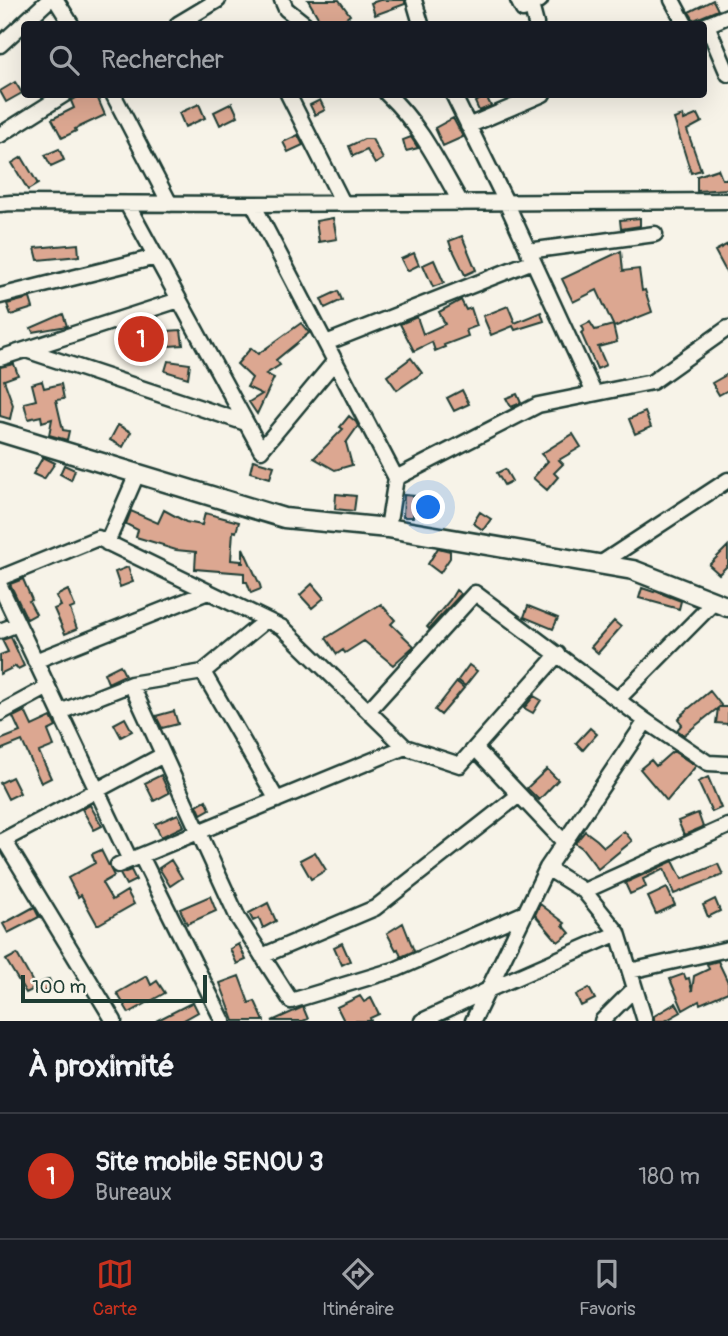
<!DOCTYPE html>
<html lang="fr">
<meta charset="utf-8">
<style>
:root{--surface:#171b24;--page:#20242c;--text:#f1f3f6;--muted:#9ea1a6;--line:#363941;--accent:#c8321e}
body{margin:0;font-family:Pangolin,sans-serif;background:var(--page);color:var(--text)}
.scale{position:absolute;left:21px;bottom:18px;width:186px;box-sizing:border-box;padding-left:7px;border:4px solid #1f3d34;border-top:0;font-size:19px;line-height:24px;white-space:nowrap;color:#1f3d34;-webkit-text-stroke:5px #f7f3e8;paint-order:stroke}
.you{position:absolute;left:429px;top:508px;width:24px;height:24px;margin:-18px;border:5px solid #fff;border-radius:50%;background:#1a73e8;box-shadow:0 0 0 10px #1a73e833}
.badge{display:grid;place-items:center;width:46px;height:46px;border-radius:50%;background:var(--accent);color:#fff;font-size:23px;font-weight:700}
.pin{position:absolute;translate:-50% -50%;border:4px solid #fff;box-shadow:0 2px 7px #0006}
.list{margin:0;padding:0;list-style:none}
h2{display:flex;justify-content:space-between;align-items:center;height:91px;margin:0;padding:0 28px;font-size:30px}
h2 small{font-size:23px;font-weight:400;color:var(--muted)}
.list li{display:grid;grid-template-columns:46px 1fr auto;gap:21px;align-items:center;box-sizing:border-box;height:126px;padding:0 28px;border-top:2px solid var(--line)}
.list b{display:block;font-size:26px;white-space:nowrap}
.list p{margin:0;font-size:23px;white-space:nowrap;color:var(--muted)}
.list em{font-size:23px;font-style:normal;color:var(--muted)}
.icon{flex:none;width:38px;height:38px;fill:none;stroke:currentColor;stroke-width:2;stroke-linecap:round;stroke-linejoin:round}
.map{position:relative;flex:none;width:728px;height:1021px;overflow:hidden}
.search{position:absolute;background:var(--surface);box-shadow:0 7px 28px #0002;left:21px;right:21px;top:21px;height:77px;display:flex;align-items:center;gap:18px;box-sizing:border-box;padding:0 24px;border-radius:7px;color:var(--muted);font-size:26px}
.sheet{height:217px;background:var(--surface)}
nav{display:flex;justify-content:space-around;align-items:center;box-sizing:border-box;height:98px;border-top:2px solid var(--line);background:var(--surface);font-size:19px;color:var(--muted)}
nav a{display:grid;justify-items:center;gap:4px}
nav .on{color:var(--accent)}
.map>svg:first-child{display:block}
.building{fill:#dca791;stroke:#1f3d34;stroke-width:2}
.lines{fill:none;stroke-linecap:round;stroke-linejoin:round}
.minor-casing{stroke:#1f3d34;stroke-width:19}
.tertiary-casing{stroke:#1f3d34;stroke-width:23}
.minor{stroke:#f7f3e8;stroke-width:14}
.tertiary{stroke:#f7f3e8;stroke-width:18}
</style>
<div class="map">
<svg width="728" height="1021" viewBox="0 0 728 1021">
<rect width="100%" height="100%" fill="#f7f3e8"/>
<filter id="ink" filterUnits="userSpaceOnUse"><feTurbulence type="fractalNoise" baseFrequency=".0143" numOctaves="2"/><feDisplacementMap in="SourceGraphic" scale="14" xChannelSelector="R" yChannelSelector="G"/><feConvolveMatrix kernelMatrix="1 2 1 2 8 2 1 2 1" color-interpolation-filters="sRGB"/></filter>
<g filter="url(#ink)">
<path class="building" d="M308,0H339L350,15L338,24H315L314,22L319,19Z
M380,0H405V4L375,15L371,3Z
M713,0L718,10L694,20L689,12Z
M15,82L22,93L6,102L0,91Z
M83,94H96L105,115L75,129L76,131L62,138L52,119L74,108L71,101Z
M486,96L491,106L479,111L475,102Z
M320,100L325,110L315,115L310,105Z
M232,103L238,116L220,125L214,112Z
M199,104L205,118L185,127L179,113Z
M698,114L702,122L687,130L701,170L691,173L674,119L683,116L684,120Z
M453,118L463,137L443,146L435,128Z
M298,135L303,145L288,152L283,142Z
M411,137L418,148L406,151L403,140Z
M364,139H372L383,159L375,164L367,150L353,156L349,146Z
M59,149L64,160L51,166L45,155Z
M22,157L38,184L28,190L12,163Z
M718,169L722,179H728V189L697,191V176Z
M333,218L337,239L319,242L316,221Z
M640,218V226L621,229L620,220Z
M462,236L476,270L465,275L453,250H452L449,241Z
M78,244L79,256L38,260L35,248Z
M728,244V275L715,251Z
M621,251L623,271L639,269L642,291L645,290L652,312L614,327L597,290L573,302L562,279Z
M414,253L419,265L407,271L401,259Z
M434,260L444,283L433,287L423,265Z
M338,291L342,300L325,308L321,299Z
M30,298L33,308L11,315L7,304Z
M461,300L466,310L471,308L477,326L466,330L468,336L444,345L445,347L435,351L432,342L414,351L400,324L417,317L423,334L445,324L439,312Z
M508,306L515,323L541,312L544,321L515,330L513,326L491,335L483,316Z
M63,314L67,326L33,332L31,328Z
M590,322L595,330L613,325L617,342L598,347L606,365L597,369L581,333L584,330L582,326Z
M301,323L309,333L276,360L280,365L266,374L274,378L257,414L249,402L262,394L247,387L252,378L237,364L251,348L258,354Z
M181,330L183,345L169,346L167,331Z
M411,358L422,373L397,390L387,376Z
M168,361L190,364L188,378L165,371Z
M14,364L18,375L4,380L13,405L10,419L0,416V367Z
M728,374V390L719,395L712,383Z
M42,381L44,388L61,384L64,399L56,400L63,430L69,431L67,440L49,435L52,419L42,422L41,416L28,419L24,403L36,400L32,384Z
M462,390L469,404L454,411L447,398Z
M517,394L521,403L511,407L506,398Z
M645,412L651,427L635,434L629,419Z
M349,416L356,422L358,426L346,443L352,465L335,470L314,458L343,429L340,427Z
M118,425L131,432L123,447L110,440Z
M573,434L581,447L559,460L563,464L554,473L558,477L547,490L533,478L548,461L541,454Z
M43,457L55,463L44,479L33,474Z
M253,460L274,466L270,478L250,472Z
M64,465L75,470L71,480L60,474Z
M505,469L512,481L504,485L497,473Z
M336,494L356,496L354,511L335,509Z
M404,495L415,496L413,517H403Z
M164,510L186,522L202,525L205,513L239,522L236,532L233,531L231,560L241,561V563H243V548L260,585L261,589L251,593L247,582H244V573L195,569L196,552L176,550L163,546V545L136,537L138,530L126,524L131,511L158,523Z
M480,512L491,519L483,530L473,523Z
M728,546V565L719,574L709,565Z
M438,548L450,551V558L440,573L428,564Z
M128,567L133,582L120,587L115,572Z
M23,579L32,600L29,601L36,614L27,619L10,584Z
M312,584L324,598L312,608L300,595Z
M642,588L654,592L655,591L681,601L679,609L639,598Z
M68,590L75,607L70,609L77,629L65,634L54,609L61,606L56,596Z
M456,590L461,594L429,629L427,627L450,600Z
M381,604L395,620L391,624L414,646L393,665L364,641L345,653L343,650L337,654L326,638Z
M528,606L558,618L553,629L524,617Z
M614,621L621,627L598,653L591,647Z
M11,637L24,666L18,669L16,666L0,674V655L8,652L2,640Z
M120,665L125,675L108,683L104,673Z
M469,665L477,671L465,686L458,680Z
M457,682L464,688L441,715L435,710Z
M710,691L721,705L720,707H728V724L716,723L718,708L684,735L677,730L682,724L678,719L683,715L682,714Z
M534,696L541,700L533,713L524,708Z
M25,711L32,726L51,717L56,727L48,731L54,746L39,752L51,778L41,783L22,741L0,750V740L20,732L13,717Z
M174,711L178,724L162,728L156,716Z
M125,718L132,731L121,737L114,724Z
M590,728L597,734L583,750L576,743Z
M673,751L696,766L667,801L640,769L651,760L656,766Z
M547,769L558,780L539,800L527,788Z
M161,775L169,793L154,801L145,783Z
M12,777L20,793L8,799L0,783Z
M708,777L721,808L712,812L698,782Z
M206,800L210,809L201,814L197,805Z
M90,805L102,826L94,830L82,809Z
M698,813L703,827L684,835L678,821Z
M178,814L184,826L161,837L155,824Z
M585,831L597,840L604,847L624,831L632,841L598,869L582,848L575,843Z
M101,850L114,876L102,883L112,900L127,891L134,904L99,924H97L81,895L78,897L68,878L95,863L92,854Z
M315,852L326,870L311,879L300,860Z
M171,860L182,878L170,886L159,868Z
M673,861L682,879L718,864L723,875L674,894L664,869L643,879L646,887L630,894L625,883Z
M131,870L136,880L126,885L120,874Z
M667,888L675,905L656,914L648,897Z
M210,896L216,911L187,924L180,909Z
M715,899L720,911L708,917L703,905Z
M268,903L276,921L263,928L259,918L253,921L249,913Z
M540,904L565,923L563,925L570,933L558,942L535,915Z
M34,907L39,917L8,933L3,924Z
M403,923L414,951L401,957L398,949L396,950L387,933Z
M342,943L350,961L342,965L334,947Z
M239,944L246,960L237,964L230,949Z
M17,954L36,988L26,993L6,960Z
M718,961L728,982V992L700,1004L699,1001L683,1010L670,979L684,974L686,979L689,978L692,991L694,976L709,969L707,964Z
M147,976L151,985L157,981L165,993L129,1013L117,993Z
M239,976L249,1003L255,1001L264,1021H234L220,983Z
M49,979L53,987L42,993L38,984Z
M589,988L595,999L581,1006L576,995Z
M360,996L364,1002L371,998L379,1014L370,1018L371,1021H344L337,1007Z
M193,1002L198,1012L182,1021H156Z
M676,1003L681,1012L665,1021H654V1016Z
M303,1007L308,1019L303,1021H272Z"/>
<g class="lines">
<g class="minor-casing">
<path id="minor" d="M56,0L71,24
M282,0L286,9L305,24
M414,0L421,24
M518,0L523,10L540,0
M672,0L685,24
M531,5L536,24
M178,24L218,0
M707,25L728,74
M704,26L728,16
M0,45L49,0
M113,94L170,204
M288,94L343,203
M387,94C421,126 438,163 461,203
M453,94L506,202L594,393
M468,126L543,94
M0,135L65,94
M0,204L11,203L253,204L728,201
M127,204L261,450L335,361
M253,204L396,478L388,528
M528,251L655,234
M0,296L156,257
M326,343L533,261
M26,350L246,423
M0,358L179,300
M396,478L538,405L652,382L728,328
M107,543L137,474
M600,564L728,480
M0,578L98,538L283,628L405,747L460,765L558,654
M0,586L130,860
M0,631L18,624
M35,661L208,592
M203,672L277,800
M131,684L238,918L291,1001L397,969L525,913
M618,699L714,602
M368,711L475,593L646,721L708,763L728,764
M60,712L131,684L203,672L266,620
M0,713L48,687
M475,748L564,842
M4,840L114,1021
M0,842L163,755
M141,856L223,1021
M118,865L405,747
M547,868L584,891L618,933L645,1021
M584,891L728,826
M262,956L375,908L519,795
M630,971L728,949
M422,1021L490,989L618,933
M473,1021L547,868L646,721
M602,1021L635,988"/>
</g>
<g class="tertiary-casing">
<path id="tertiary" d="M0,432L284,518L388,528L633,570L728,607"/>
</g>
<use href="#minor" class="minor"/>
<use href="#tertiary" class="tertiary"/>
</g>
</g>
</svg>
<div class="scale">100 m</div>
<div class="you"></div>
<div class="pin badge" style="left:141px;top:339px">1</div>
<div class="search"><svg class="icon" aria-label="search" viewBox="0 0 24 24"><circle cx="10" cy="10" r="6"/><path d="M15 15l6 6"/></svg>Rechercher</div>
</div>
<section class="sheet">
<h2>À proximité<small></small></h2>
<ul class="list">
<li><span class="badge">1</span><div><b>Site mobile SENOU 3</b><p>Bureaux</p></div><em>180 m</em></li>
</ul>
</section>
<nav>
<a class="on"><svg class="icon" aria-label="map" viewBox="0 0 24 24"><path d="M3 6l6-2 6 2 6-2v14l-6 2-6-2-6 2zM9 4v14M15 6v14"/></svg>Carte</a>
<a><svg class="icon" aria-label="directions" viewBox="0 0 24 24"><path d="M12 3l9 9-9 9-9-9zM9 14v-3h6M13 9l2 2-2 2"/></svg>Itinéraire</a>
<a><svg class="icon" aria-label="saved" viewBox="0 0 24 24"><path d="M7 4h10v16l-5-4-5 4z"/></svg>Favoris</a>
</nav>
